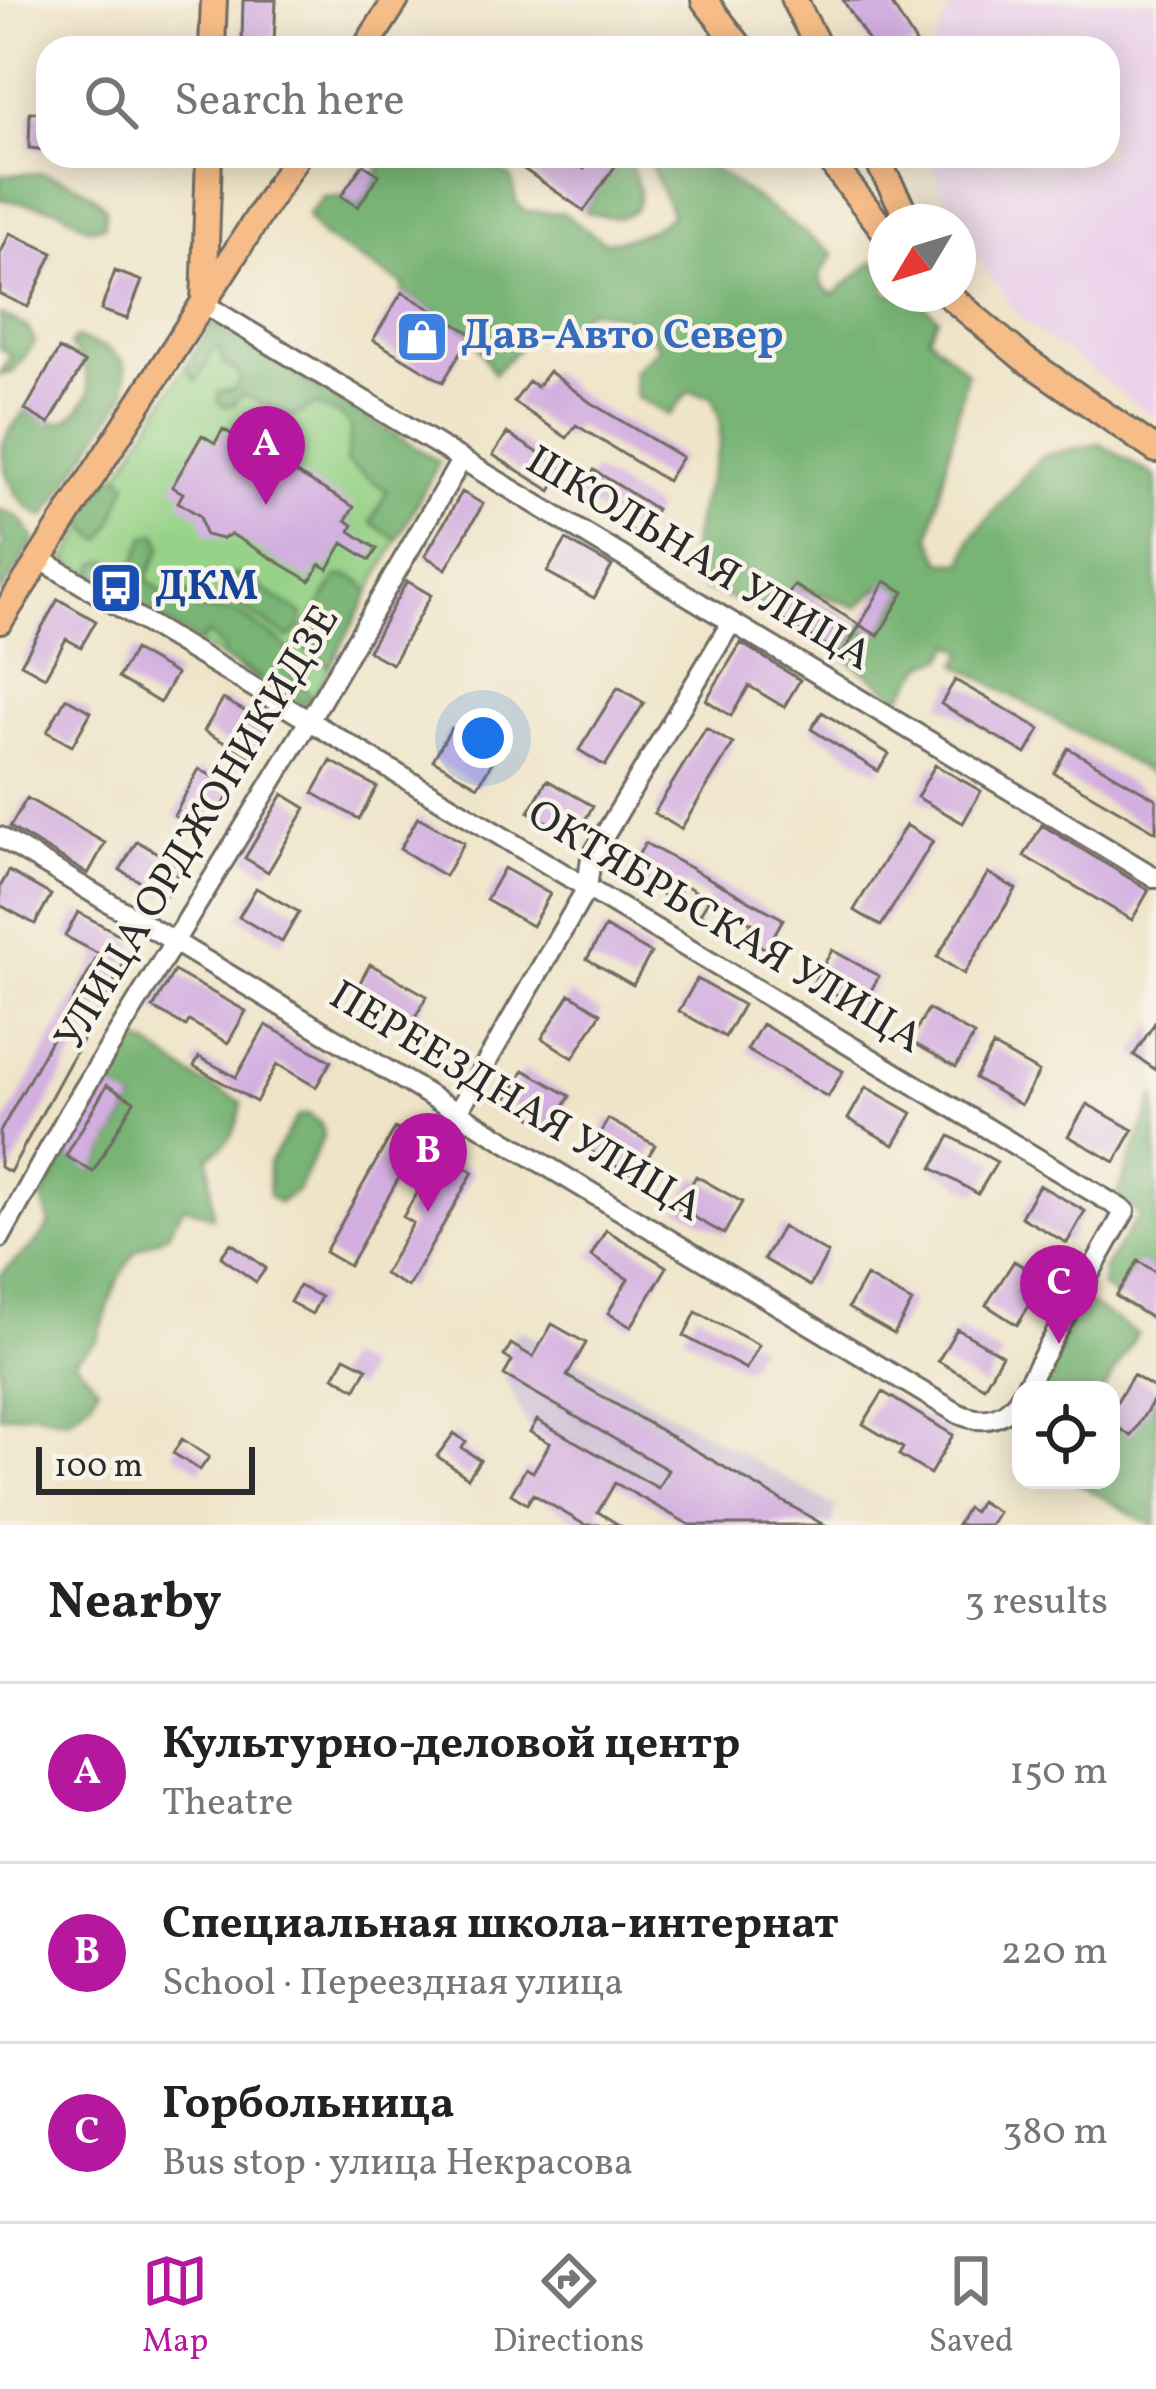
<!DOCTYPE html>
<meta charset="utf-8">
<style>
:root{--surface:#fff;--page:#f6f6f6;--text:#222;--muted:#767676;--line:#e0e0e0;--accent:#b5179e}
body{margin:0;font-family:Vollkorn,serif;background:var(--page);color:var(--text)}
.controls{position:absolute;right:36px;bottom:36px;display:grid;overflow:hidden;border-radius:24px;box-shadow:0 6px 30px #0003}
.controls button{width:108px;height:108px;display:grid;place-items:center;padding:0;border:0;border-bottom:3px solid var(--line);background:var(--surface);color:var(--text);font:60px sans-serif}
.compass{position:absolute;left:868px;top:204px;width:108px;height:108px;border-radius:50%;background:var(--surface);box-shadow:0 6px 30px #0003;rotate:232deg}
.scale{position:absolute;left:36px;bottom:30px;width:219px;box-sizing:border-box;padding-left:12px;border:6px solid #2b2b2b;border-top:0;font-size:33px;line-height:42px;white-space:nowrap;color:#2b2b2b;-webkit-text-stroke:9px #f7f3e8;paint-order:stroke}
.you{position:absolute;left:483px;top:738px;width:42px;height:42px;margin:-30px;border:9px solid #fff;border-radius:50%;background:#1a73e8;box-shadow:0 0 0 18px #1a73e833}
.badge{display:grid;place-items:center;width:78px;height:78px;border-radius:50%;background:var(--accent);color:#fff;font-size:39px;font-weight:700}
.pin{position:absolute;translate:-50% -99px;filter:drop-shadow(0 3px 6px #0008)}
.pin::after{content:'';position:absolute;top:63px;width:42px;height:36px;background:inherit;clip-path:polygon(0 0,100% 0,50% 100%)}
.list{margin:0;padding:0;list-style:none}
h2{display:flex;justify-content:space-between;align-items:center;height:156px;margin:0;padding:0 48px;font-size:51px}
h2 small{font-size:39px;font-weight:400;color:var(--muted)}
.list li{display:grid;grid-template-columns:78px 1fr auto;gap:36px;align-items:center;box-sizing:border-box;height:180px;padding:0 48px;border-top:3px solid var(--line)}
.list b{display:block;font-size:45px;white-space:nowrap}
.list p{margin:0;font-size:39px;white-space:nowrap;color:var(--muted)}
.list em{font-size:39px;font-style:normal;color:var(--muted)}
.icon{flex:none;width:66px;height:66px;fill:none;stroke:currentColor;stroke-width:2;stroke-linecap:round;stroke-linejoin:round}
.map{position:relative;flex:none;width:1156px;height:1525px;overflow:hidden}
.search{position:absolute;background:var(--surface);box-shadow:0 6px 30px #0003;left:36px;right:36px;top:36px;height:132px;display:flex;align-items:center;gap:30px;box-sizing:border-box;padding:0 42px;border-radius:36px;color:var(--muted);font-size:45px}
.sheet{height:696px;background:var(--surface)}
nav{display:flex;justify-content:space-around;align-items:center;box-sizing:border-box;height:168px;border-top:3px solid var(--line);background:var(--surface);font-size:33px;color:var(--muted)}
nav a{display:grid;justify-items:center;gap:6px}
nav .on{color:var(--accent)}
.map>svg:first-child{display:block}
.built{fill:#ebd1eb}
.industrial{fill:#cbbfd5}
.green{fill:#96d287;stroke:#607e59;stroke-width:3}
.forest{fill:#78b474;stroke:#527050;stroke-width:3}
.building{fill:#d3aee0}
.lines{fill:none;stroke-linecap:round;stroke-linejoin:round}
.minor-casing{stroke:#706c62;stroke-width:24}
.major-casing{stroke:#706c62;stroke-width:30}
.minor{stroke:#fff;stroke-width:18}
.major{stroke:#f7bd88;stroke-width:24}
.labels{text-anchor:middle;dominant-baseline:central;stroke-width:9;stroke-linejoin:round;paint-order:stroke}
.shop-label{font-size:42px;font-weight:bold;fill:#366cbe;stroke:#f7f3e8;text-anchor:start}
.street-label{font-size:42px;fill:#2b2b2b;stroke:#f7f3e8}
.transit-label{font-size:42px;font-weight:bold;fill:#164399;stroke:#f7f3e8;text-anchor:start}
</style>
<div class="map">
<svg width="1156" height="1525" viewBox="0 0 1156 1525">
<rect width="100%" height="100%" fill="#f7f3e8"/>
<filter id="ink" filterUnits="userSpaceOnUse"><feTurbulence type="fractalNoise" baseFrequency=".00833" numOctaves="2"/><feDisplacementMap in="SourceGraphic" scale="24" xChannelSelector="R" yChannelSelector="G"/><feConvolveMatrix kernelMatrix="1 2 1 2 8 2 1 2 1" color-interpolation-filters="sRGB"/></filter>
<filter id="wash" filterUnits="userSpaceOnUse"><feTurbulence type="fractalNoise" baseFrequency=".004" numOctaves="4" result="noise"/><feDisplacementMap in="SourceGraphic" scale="48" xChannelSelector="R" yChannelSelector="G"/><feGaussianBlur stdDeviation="2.7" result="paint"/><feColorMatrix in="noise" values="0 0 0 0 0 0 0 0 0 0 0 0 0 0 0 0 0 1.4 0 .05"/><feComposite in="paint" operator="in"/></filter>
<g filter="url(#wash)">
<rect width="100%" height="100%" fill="#efe4c8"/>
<path class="built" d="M953,0H1156V419L1023,321L961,236L929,156H1108V48H932Z"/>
<path class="industrial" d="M519,1329L836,1507L833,1525H690L570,1458L564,1467L543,1455L549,1443L530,1432L504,1375L512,1361L504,1356Z"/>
<path class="green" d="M213,322L439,462L306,711L66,560Z"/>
<path class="forest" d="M377,156H472L511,177L516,201L524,211L563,213L604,242C631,239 650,233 672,215L647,156H696L834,254L820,274L822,285L833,295L874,261L886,271V294H912L938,317L928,336L967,372L930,536L942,562H964L971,538L1041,456L1100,444L1156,477V777L958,665L965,651L952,644L944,658L925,664L900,698L842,655L860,625L879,635L904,593L886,582L857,607L794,586L776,616L703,588L689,563L700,506L720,445V420L712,397L689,391L669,415L636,397L634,371L659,347L636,319L589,309L571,323L527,339L494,374L472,334L402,292L404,285L323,237L307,216L323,197L341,196L358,207L379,175Z
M618,156H629C630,169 639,182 639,194C640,226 603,217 584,211L620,159Z
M41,173C67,179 90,188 106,209L104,226L88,228L59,209L0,199V175Z
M0,314L27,327L35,342L13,372L0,375L11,355L0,348Z
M213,322L439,462L397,540L371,522L387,491L346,462L351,428L342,416L315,405L292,417L242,394L234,404L223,406L218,401L219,391L233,390L240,381L236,370L224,365L219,347C206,354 206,371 195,381L186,367Z
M76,338L108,349L125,364L126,394L45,517C19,508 0,473 3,444C6,433 18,421 25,410C59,429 71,427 90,392L84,363L70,345Z
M119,474L128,483C119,500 114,528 101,540L86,527L83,515L107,480Z
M0,509L19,518L35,539L0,595V550L5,542L0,538Z
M157,534L162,547L146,579L161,592L174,595L177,590L191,594L196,609L236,612L283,643L290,652L295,679L309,694L307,702H301L293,693L280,695L261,683L258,676L222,658L223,649L208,634L198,643L91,576L97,563L109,560L132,571L145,537Z
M232,575H241L303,615L300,627L289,638L231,601L225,594Z
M349,576L363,583L369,594L330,666L306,651L300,638L337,577Z
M129,1037L150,1046L199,1081L242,1102C238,1127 231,1144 209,1156L213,1217L184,1206L167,1234L135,1251L116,1284L97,1341L74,1360L98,1387L91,1401L68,1419L32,1412L0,1416V1276C17,1257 38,1246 50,1224L42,1199L66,1156L93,1171L134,1102L107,1085C117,1069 117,1052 129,1037Z
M1156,1095V1272L1138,1262L1116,1296L1102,1288L1103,1270L1140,1214L1116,1197Z
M308,1114L321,1124L324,1135L298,1190L279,1203L269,1196L268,1165L298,1116Z
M1084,1300L1137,1334L1104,1390H1042L1047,1356Z
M1156,1396V1525H1151L1073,1480H1111V1423L1131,1435Z"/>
<g id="blocks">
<path class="building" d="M243,0H276L274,42L242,40Z
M843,0H889L916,43L908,48H873Z
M30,112L48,113L46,150L29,148Z
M505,156H566L584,169L593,156H622L584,211Z
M363,164L379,175L358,207L341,196Z
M10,233L53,253L28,307L0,294V254Z
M115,271L142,281L127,319L101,310Z
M402,292L472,334L443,382L373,340Z
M59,349L84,363L49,424L25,410Z
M549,371L591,403L682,457L667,481L576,425L567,438L514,402L529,381L537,387Z
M223,429L247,444L257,439L272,443L276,461L354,507L346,520L353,525L350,531L377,549L370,560L343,543L328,569L320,564L310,581L231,534L222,539L205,535L200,516L178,502L183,493L172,487L202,435L215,443Z
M507,433L564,469L551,491L493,455Z
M594,470L656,509L639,536L577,498Z
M462,492L483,504L446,569L425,556Z
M566,540L612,566L594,598L547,572Z
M407,581L431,595L392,664L368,651Z
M885,581L904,592L878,636L860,625Z
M794,585L860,625L842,655L776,616Z
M58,599L96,621L81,647L66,639L45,677L21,664Z
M741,643L800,680L784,707L749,686L731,716L706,700Z
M134,650L176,674L160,703L118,678Z
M955,680L1040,729L1026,754L941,704Z
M618,687L644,703L605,766L579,750Z
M66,698L91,712L72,746L47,732Z
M223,699L270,725L251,758L204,731Z
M822,712L889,754L878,771L811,729Z
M451,728L497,754L478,786L433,760Z
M706,728L733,744L681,829L654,813Z
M1068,748L1156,799V832L1054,773Z
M331,761L377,787L359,819L313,793Z
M935,765L981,791L963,823L917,797Z
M199,769L233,787L208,834L174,816Z
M547,780L593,806L575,838L529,812Z
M283,794L306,808L268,872L245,858Z
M27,798L105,843L88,874L10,827Z
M418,817L464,843L445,876L400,849Z
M906,825L933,841L881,926L854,910Z
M1042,825L1149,890L1132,920L1024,856Z
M137,841L181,867L165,896L120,870Z
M645,843L783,919L766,949L744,936L752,923L730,911L721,926L700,914L709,899L683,884L673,901L627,875Z
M504,868L550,894L532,926L486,900Z
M9,871L51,895L35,924L0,905V887Z
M988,873L1016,889L964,974L937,957Z
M256,888L299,912L282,942L239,917Z
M78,912L135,943L10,1172L0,1167V1132L99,954L65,936Z
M605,927L651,953L633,985L587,959Z
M832,950L879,976L861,1008L814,982Z
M370,964L427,996L414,1020L357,988Z
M174,971L246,1011L228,1043L189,1021L186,1026L153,1008Z
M697,979L743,1005L725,1037L679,1011Z
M570,994L601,1013L573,1058L542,1038Z
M928,1009L974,1035L956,1067L910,1041Z
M1156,1021V1070L1134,1055Z
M762,1024L843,1071L828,1097L747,1050Z
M266,1025L331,1061L316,1087L277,1064L256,1102L194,1066L199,1057L236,1077Z
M993,1046L1039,1072L1021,1105L975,1078Z
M524,1070L570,1096L551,1128L505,1102Z
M107,1085L134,1101L93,1172L66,1156Z
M866,1087L912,1113L894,1145L848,1119Z
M1087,1104L1133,1130L1115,1162L1068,1136Z
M608,1119L655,1145L636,1177L590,1151Z
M395,1128L473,1172L408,1287L384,1274L413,1223L403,1217L421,1185L401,1174L349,1266L325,1252Z
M950,1136L997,1162L978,1194L932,1168Z
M696,1176L742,1202L724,1234L678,1208Z
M1039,1185L1085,1211L1067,1243L1021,1217Z
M782,1227L828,1253L810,1286L764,1259Z
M606,1230L667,1267L631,1327L608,1313L628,1279L591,1256Z
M231,1243L266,1268L256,1282L221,1257Z
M1014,1261L1045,1280L1017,1325L986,1305Z
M1138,1261L1156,1272V1321L1116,1296Z
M866,1276L912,1302L894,1334L848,1308Z
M299,1286L321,1297L312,1314L290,1302Z
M696,1312L759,1345L746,1369L684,1336Z
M552,1324L586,1343L567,1376L824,1525H690L615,1483L598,1512L619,1525H585L533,1494L527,1504L511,1494L526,1468L533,1472L550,1443L530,1432L537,1420L658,1488L668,1470L504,1375L512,1361L504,1356L511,1344L533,1357Z
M957,1329L1002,1355L984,1387L938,1361Z
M345,1357L367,1368L356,1389L334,1377Z
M1133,1375L1156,1389V1396L1131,1436L1111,1423V1411Z
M883,1392L953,1435L930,1474L899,1455L903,1448L863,1424Z
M454,1433L466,1442L462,1448L480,1460L468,1478L437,1456Z
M182,1439L209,1457L200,1470L173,1453Z
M980,1501L998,1512L990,1525H957L967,1508L974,1512Z"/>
</g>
</g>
<g filter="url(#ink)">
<use href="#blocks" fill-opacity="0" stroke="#706c62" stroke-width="3"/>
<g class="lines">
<g class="minor-casing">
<path id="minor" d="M204,304L1156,878
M40,559L1125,1211L1024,1390
M0,837L959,1414C984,1425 1007,1419 1021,1395
M459,1110L587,888L591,858L731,623
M0,1238L68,1115L309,721L462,459"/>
</g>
<g class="major-casing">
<path id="major" d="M704,0L741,48
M794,0L819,48
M212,48L214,0
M365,48L396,0
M826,156L886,233
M875,156L910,222
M947,294L1023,358L1156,450
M204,304L209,156
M0,621L297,156"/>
</g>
<use href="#minor" class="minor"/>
<use href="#major" class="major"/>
</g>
</g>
<defs>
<g id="shop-square" transform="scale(2.7)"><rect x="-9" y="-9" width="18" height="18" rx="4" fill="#3f7fe0" stroke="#f7f3e8"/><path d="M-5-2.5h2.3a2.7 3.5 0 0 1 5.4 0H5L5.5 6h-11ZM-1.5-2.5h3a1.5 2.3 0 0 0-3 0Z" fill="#fff"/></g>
<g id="bus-square" transform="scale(2.7)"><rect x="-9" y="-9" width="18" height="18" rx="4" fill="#1a4fb4" stroke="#f7f3e8"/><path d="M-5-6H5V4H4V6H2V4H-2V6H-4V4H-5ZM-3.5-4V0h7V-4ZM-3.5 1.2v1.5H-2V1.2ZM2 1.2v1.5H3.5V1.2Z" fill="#fff"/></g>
</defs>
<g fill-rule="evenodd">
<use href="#shop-square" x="422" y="337"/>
<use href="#bus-square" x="116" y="588"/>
</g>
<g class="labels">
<g class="shop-label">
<text x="461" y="337">Дав-Авто Север</text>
</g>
<g class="street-label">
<text transform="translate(698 560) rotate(31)">ШКОЛЬНАЯ УЛИЦА</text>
<text transform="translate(199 829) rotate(-59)">УЛИЦА ОРДЖОНИКИДЗЕ</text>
<text transform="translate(724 928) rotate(31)">ОКТЯБРЬСКАЯ УЛИЦА</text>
<text transform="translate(515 1103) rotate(31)">ПЕРЕЕЗДНАЯ УЛИЦА</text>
</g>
<g class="transit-label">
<text x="155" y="588">ДКМ</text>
</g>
</g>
</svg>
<div class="controls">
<button><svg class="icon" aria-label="locate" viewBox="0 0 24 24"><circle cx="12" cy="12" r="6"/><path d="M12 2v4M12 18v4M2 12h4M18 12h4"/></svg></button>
</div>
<svg class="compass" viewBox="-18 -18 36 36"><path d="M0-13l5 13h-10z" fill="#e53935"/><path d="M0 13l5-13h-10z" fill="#767676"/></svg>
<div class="scale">100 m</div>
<div class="you"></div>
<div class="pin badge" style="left:266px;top:505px">A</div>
<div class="pin badge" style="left:428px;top:1212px">B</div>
<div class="pin badge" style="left:1059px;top:1344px">C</div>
<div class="search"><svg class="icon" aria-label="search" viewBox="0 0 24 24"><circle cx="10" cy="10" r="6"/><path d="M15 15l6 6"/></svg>Search here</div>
</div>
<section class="sheet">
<h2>Nearby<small>3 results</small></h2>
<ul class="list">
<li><span class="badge">A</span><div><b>Культурно-деловой центр</b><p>Theatre</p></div><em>150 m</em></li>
<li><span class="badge">B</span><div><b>Специальная школа-интернат</b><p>School · Переездная улица</p></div><em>220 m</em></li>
<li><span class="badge">C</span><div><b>Горбольница</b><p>Bus stop · улица Некрасова</p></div><em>380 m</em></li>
</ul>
</section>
<nav>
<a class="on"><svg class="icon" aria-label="map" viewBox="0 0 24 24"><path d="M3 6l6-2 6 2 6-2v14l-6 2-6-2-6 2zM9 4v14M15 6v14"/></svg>Map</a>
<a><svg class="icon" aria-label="directions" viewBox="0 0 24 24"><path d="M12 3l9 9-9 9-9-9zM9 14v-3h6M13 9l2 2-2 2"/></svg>Directions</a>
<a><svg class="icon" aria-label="saved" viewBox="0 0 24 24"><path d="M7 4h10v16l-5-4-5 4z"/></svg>Saved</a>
</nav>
